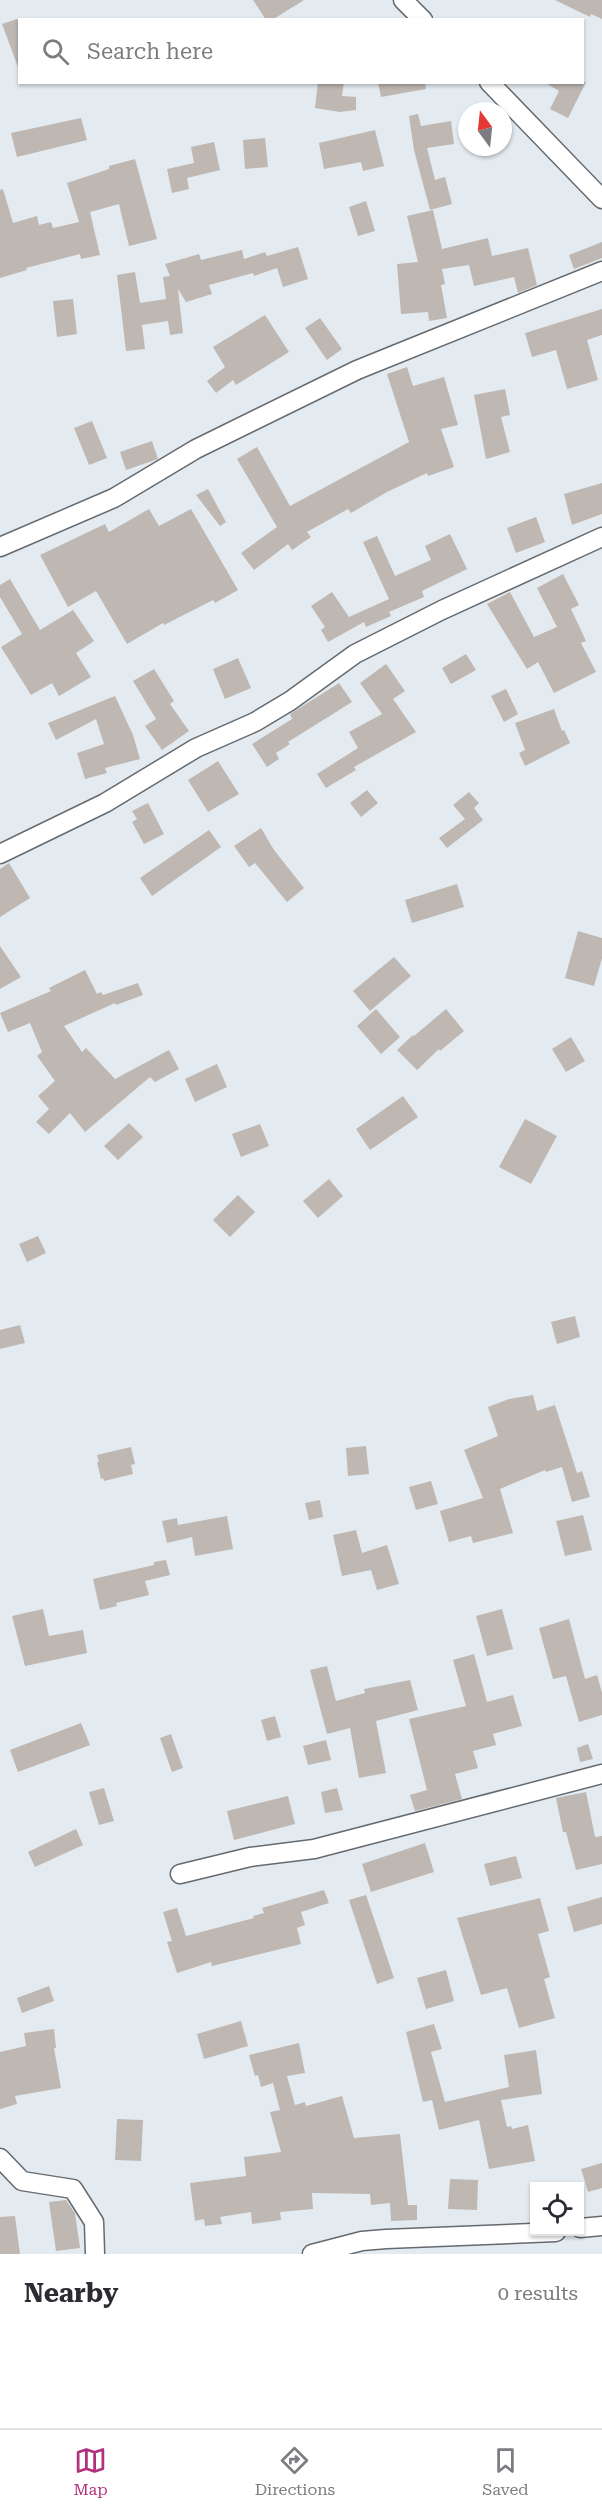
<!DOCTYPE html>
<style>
:root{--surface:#fff;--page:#f7f7f7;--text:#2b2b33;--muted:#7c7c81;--line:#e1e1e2;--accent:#b2317c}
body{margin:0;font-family:"Roboto Serif",serif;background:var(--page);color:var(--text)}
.controls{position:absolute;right:18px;bottom:18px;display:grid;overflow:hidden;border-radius:0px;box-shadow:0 2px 4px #0004}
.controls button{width:54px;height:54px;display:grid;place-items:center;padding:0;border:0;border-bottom:2px solid var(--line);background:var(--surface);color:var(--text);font:30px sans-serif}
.compass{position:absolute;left:458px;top:102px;width:54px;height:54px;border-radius:50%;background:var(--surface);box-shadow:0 2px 4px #0004;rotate:345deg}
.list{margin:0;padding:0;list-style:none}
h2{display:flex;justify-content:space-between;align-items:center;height:78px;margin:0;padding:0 24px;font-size:26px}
h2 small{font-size:20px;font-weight:400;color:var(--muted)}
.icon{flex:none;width:33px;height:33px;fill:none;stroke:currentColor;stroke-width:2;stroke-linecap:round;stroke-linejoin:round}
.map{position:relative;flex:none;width:602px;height:2254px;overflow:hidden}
.search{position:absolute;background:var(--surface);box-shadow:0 2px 4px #0004;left:18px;right:18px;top:18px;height:66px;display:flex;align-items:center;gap:15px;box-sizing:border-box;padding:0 21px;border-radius:0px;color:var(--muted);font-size:22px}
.sheet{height:174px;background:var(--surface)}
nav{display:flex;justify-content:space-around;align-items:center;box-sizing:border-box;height:84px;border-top:2px solid var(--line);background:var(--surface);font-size:16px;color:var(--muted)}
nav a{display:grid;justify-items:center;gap:3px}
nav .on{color:var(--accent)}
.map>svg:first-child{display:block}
.building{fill:#beb7b2}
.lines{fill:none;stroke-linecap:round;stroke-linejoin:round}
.minor-casing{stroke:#646a6f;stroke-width:21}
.minor{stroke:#fff;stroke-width:18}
</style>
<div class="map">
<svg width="602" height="2254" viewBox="0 0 602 2254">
<rect width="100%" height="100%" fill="#e4ebf0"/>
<path class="building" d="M253,0H304L272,20H266Z
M555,0H602V19L591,14L590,17Z
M20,18V67H18L2,24Z
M318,82H344L342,96L356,97V110L340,112L315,108Z
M378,82H425L426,89L381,97Z
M544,82H586L568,118L550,109L559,91Z
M418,114L421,126L451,121L454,144L427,148L435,180L445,177L452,204L430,210L414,150L409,116Z
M81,118L87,140L17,157L11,133Z
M375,130L384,166L363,171L361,162L324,169L319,143Z
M265,138L268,167L245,169L243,140Z
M214,142L220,170L187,178L189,189L172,193L167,169L194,163L191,147Z
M135,159L157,239L129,246L119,204L90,212L100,255L81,259L80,254L26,268L27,270L0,278V190L3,189L13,223L37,216L39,225L51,222L53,228L79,222L67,183L109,169V166Z
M366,201L375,231L358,236L349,207Z
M433,210L442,249L488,238L492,256L528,248L537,285L518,293L514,277L474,286L469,265L442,269L445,284L441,285L447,318L429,321L428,312L401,314L397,264L418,262L407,216Z
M602,242V258L574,269L569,255Z
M298,247L308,279L283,287L277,268L254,276L253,273L209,285L212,294L186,302L178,289L183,333L170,335L168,321L142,325L145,349L126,351L117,275L135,272L140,303L166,299L163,277L170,276L165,264L199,254L201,260L242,250L244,259L265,252L267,256Z
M73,299L77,334L57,337L53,301Z
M602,309V335L587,340L598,380L567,389L556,350L532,357L525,333Z
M265,315L289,352L236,385L233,380L216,393L207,381L225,367L213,347Z
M320,318L342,349L327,360L305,328Z
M407,367L413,386L444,377L458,425L441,429L454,467L428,476L427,473L387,492L351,513L348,509L307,532L311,537L292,550L288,544L254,570L241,553L277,527L237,459L257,447L290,506L329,485L409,442L387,374Z
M505,389L510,415L501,417L510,452L486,459L474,395Z
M92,421L107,458L89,465L74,428Z
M152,441L158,459L126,470L120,452Z
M602,483V514L572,525L564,494Z
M208,489L226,522L220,526L196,495Z
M149,509L159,526L191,509L238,590L215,603L213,600L164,625L163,623L127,644L96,591L68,607L40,555L105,524L109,532Z
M536,517L545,542L516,553L507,528Z
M450,534L467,569L422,591L424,597L389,612L391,616L366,627L364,622L328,642L321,630L325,627L311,606L332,592L349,617L389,599L363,542L377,536L395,576L431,560L425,546Z
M563,574L579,605L571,609L586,641L581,643L596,672L554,693L538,662L527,669L487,604L510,592L534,637L557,627L537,588Z
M10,579L40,630L73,610L94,641L76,653L91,677L59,696L52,683L31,695L1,647L22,634L0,597V585Z
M466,654L476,670L451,684L442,668Z
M238,658L251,688L225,699L213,669Z
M386,664L405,691L393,699L416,732L354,767L356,770L326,788L317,774L358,748L349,732L382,714L360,683Z
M154,669L174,701L170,704L189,731L162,750L145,726L156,719L133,681Z
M339,683L352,702L288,742L290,744L276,753L279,759L267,767L252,744L292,719L290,714Z
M506,689L518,714L504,722L491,696Z
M115,696L133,735L140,759L105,768L107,773L85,779L77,753L104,744L96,719L56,740L48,723Z
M554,709L562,731L564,730L570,743L525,766L519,753L525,750L515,723Z
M218,761L239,794L208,812L188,780Z
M367,790L378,803L361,817L350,803Z
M469,792L479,803L474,808L483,820L447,848L439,838L465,819L453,805Z
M148,803L164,834L144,844L132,822L137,819L132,811Z
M261,828L274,850L304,888L287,902L255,863L249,867L234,846Z
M209,830L221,847L152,896L140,878Z
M9,863L30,898L0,917V869Z
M457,884L464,907L412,923L405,900Z
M578,931L602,938V958L594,986L565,978Z
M0,946L21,977L0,989Z
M394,957L411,976L370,1011L353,991Z
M85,970L97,994L101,992L103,995L138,983L143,995L116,1005L115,1003L64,1026L82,1052L86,1048L115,1079L169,1050L179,1069L155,1082L150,1077L85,1132L70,1113L49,1134L36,1122L49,1109L38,1096L55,1081L37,1056L42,1052L30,1023L8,1032L0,1013L51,991L49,988Z
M376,1009L400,1037L381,1054L357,1026Z
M446,1009L464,1031L440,1051L439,1049L417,1070L397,1050L413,1035L414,1036Z
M571,1037L585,1061L566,1072L552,1049Z
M217,1064L227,1087L195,1102L185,1079Z
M403,1096L418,1117L370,1150L356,1129Z
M525,1119L557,1136L531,1184L499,1167Z
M129,1123L143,1137L118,1160L104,1146Z
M260,1124L269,1146L241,1157L232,1134Z
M329,1179L343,1196L318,1218L303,1201Z
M238,1195L255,1212L230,1237L213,1220Z
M38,1236L46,1253L27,1262L19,1244Z
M575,1316L580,1337L557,1344L551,1322Z
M20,1325L25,1343L0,1349V1330Z
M533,1395L537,1411L555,1405L577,1473L582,1471L590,1497L572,1502L562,1467L546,1472L545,1470L500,1489L513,1533L473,1543L471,1536L449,1542L440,1511L483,1498L464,1450L498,1436L488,1407L509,1399Z
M366,1446L369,1474L348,1476L346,1448Z
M131,1447L135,1464L131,1465L133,1474L104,1481L103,1478L101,1479L97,1462H99L97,1455Z
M431,1481L438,1504L416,1510L409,1487Z
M320,1500L323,1517L309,1520L305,1503Z
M583,1515L592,1550L565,1556L556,1521Z
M227,1516L233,1549L195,1556L192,1537L167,1543L162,1521L177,1518L178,1525Z
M356,1530L362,1553L387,1545L399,1584L377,1590L371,1570L342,1576L333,1535Z
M166,1560L170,1575L145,1581L149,1595L116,1603L117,1606L100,1610L93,1579L154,1565V1562Z
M43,1609L49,1636L83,1630L87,1653L25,1666L12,1616Z
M502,1609L513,1649L487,1656L476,1616Z
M569,1619L585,1679L597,1675L602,1693V1715L579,1722L566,1676L553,1679L539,1628Z
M474,1654L487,1702L513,1695L522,1726L493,1734L496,1745L473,1751L478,1768L455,1774L462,1799L415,1811L410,1795L427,1790L409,1719L466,1706L453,1660Z
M327,1666L336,1701L365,1693L364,1689L410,1680L418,1710L376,1721L386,1773L359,1778L350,1728L327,1734L310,1670Z
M275,1716L281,1737L267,1741L261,1720Z
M81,1723L90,1745L18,1772L10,1750Z
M171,1734L183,1768L172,1772L160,1738Z
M326,1740L331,1760L308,1765L303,1746Z
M588,1744L593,1759L580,1762L577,1748Z
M104,1788L114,1821L99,1825L89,1792Z
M337,1788L343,1810L325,1813L321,1792Z
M586,1792L595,1837L602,1836V1864L576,1870L566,1832H563L556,1798Z
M288,1796L295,1824L234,1840L227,1811Z
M76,1829L83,1845L35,1867L28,1852Z
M425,1843L434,1872L371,1892L362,1864Z
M516,1856L522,1878L490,1886L484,1864Z
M324,1890L329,1903L301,1912L305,1925L297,1928L301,1944L212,1966L211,1962L177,1973L167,1942L172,1941L163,1912L177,1908L186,1936L254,1918L253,1916L264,1913L262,1908Z
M366,1895L394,1978L377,1984L349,1900Z
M602,1897V1924L574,1932L567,1907Z
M540,1898L549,1931L538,1934L550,1977L544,1979L555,2018L519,2028L507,1988L481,1995L457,1918Z
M446,1970L454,2001L426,2009L417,1978Z
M49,1986L54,2001L22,2013L17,1998Z
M241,2021L248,2046L204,2059L197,2034Z
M434,2024L442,2049L431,2052L445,2102L509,2087L504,2055L536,2050L542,2094L501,2100L507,2127L511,2126L512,2129L528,2125L535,2161L489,2169L479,2120L439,2130L432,2100L423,2102L406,2032Z
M54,2029L56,2048H54L61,2088L15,2096L17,2104L0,2109V2052L26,2046L24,2033Z
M299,2043L305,2073L287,2076L295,2105L305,2102L306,2106L342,2096L354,2138L400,2134L408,2205H417V2220L391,2221L390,2203L371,2205L370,2194L312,2193L313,2209L280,2212L281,2220L252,2224L251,2212L220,2217L222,2224L205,2226L204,2219L195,2221L190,2183L246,2176L244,2157L281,2152L270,2112L280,2110L273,2083L261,2087L258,2075L255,2076L249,2055Z
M117,2119L143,2120L141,2161L115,2160Z
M602,2163V2188L588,2192L581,2169Z
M450,2179L478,2180L477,2210L448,2209Z
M66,2200L75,2213L80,2248L56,2251L49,2202Z
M15,2216L20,2254H0V2217Z"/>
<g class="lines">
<g class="minor-casing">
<path id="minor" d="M403,0L423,20
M489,82L602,199
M0,547L114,498L196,449L357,370L602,271
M0,854L105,803L196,748L255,722L290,701L355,654L442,610L602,537
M180,1874L250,1857L314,1849L602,1774
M0,2158L22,2181L73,2189L94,2222L95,2254
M580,2228L602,2226
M312,2254L362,2241L386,2239L556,2232"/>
</g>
<use href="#minor" class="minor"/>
</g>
</svg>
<div class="controls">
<button><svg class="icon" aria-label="locate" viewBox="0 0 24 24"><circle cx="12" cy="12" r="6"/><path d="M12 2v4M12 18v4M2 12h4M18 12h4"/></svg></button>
</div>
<svg class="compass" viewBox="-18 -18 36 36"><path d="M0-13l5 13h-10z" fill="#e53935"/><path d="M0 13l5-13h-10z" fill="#7c7c81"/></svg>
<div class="search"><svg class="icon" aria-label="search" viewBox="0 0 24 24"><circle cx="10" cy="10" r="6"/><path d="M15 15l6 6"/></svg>Search here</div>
</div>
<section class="sheet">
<h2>Nearby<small>0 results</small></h2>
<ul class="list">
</ul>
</section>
<nav>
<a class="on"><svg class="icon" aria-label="map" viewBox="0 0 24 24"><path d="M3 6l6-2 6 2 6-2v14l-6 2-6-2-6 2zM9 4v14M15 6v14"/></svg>Map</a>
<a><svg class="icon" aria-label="directions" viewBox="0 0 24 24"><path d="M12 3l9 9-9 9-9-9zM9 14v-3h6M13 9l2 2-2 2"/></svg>Directions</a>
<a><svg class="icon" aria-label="saved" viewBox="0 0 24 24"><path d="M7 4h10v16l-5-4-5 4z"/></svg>Saved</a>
</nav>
